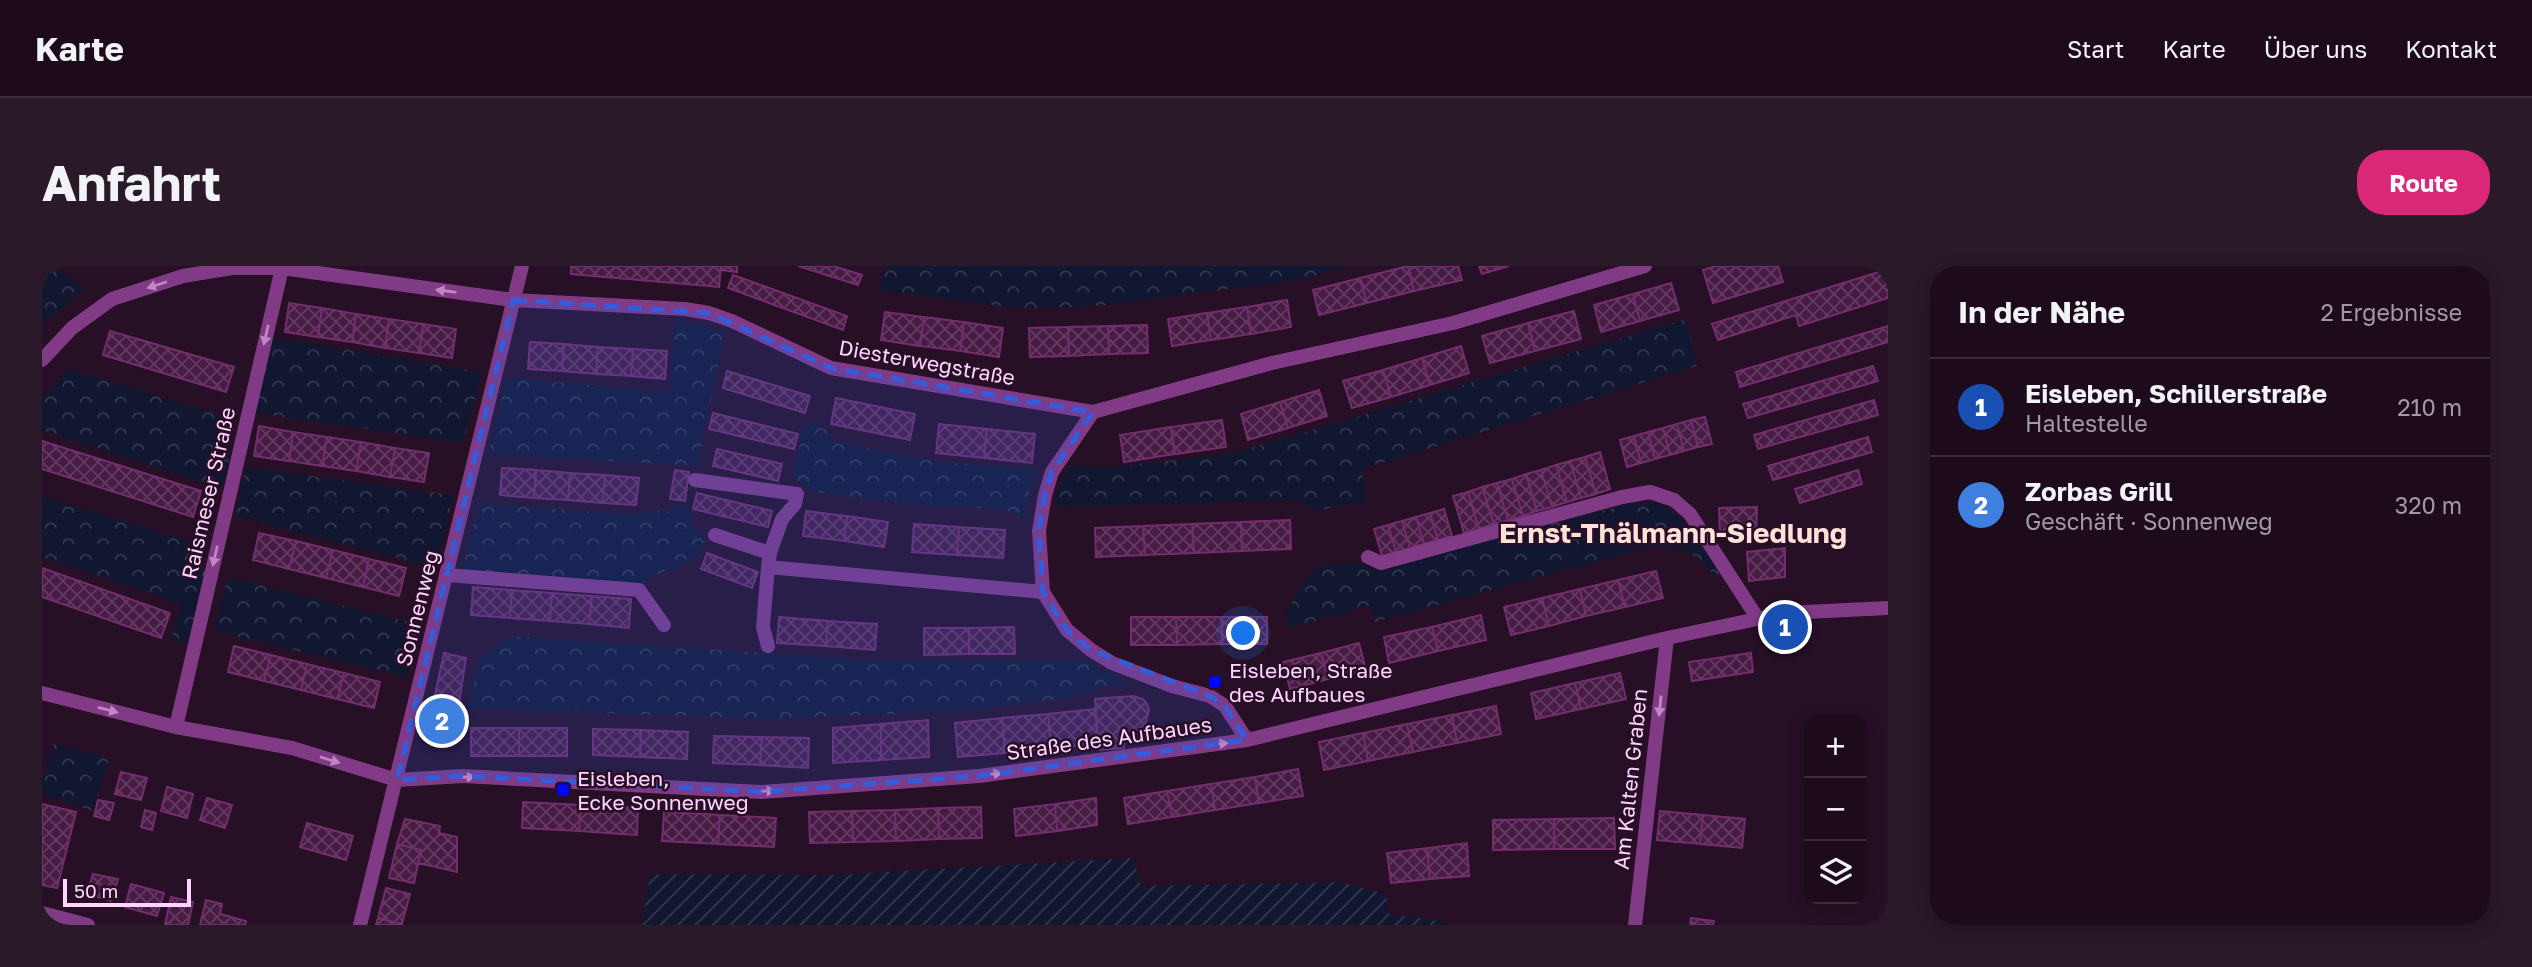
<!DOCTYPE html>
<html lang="de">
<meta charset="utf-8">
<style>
:root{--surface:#1d0b1c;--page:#2a1929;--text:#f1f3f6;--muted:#a09ba3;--line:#3b2b3b;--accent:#db2777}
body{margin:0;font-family:"Golos Text",sans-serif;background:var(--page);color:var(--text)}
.controls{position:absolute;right:21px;bottom:21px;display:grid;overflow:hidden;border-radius:14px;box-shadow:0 4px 18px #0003}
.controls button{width:63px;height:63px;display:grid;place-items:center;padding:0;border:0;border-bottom:2px solid var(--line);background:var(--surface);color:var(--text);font:35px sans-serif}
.scale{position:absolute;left:21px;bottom:18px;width:128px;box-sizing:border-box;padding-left:7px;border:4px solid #ffd5ff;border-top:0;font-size:19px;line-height:24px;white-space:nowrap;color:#ffd5ff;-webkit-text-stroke:5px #270f25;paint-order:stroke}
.you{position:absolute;left:1202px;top:368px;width:24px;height:24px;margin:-18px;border:5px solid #fff;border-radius:50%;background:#1a73e8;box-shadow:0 0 0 10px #1a73e833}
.badge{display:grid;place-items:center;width:46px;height:46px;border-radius:50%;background:var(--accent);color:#fff;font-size:23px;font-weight:700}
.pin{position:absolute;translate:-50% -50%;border:4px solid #fff;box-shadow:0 2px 7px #0006}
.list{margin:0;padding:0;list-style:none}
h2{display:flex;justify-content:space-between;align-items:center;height:91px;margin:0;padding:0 28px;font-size:30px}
h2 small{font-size:23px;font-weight:400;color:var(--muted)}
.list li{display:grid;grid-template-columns:46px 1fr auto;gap:21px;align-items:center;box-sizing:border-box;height:98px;padding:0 28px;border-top:2px solid var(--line)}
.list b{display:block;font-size:26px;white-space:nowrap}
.list p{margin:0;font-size:23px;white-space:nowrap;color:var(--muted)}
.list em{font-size:23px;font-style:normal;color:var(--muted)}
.icon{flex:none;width:38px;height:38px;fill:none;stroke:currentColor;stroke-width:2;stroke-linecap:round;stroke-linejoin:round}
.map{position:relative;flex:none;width:1846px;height:659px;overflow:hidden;border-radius:28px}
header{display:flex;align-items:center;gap:42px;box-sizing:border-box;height:98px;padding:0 35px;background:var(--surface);border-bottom:2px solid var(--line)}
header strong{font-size:33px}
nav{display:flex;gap:38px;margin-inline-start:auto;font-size:24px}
.intro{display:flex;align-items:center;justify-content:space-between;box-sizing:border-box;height:168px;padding:0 42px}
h1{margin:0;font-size:49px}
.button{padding:18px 32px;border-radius:28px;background:var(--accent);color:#fff;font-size:24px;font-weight:700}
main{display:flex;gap:42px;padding:0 42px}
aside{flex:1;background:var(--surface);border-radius:28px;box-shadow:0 4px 18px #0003}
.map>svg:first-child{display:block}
.park{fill:url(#park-crowns)}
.garden{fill:url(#garden-furrows)}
.building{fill:url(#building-cross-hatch);stroke:#742d6e;stroke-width:2}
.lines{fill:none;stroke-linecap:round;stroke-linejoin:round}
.minor{stroke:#803a86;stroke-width:14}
.oneway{fill:#c088c2}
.marked{fill:#345cdc;fill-opacity:0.2;stroke:#345cdc;stroke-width:5;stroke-dasharray:14 9;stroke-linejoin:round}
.poi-dot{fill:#0205ff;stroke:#270f25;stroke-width:2.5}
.labels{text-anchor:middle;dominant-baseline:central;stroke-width:5;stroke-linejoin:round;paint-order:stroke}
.street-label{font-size:21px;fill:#ffd5ff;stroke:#270f25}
.poi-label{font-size:21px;fill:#ffd5ff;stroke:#270f25;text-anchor:start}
.district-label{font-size:28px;font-weight:bold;fill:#ffe1d7;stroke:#270f25}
</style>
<header>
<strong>Karte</strong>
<nav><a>Start</a><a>Karte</a><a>Über uns</a><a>Kontakt</a></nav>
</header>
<div class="intro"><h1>Anfahrt</h1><a class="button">Route</a></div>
<main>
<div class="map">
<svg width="1846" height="659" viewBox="0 0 1846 659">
<defs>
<pattern id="park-crowns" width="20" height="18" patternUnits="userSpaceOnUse" patternTransform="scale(1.75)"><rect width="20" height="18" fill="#121731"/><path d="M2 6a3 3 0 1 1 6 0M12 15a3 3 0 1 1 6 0" fill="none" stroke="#363850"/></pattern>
<pattern id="garden-furrows" width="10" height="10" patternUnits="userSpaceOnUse" patternTransform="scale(1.75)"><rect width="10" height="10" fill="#121731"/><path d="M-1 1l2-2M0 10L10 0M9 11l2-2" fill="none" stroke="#363850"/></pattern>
<pattern id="building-cross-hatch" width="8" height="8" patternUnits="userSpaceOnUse" patternTransform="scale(1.75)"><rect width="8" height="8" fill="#481b44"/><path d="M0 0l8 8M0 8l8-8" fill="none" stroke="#633b60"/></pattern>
</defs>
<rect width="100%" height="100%" fill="#270f25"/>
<path class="park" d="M0,0H10L45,22L0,58Z
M843,0H1306L1262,13L1066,39L980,43L838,24Z
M1644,53L1655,100L1320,203L1324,236L1270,245L1259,234L1019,241L1013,236L1018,218L1029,199L1061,202L1189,188Z
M633,54L665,60L683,68L655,200L446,188L465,112L627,126Z
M229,71L440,106L421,177L227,149L212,143Z
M28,103L184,151L177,178L190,182L181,223L0,164V133Z
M773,157L783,161L790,175L894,196L998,203L987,226L983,251L960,243L871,239L768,225L751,211L762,158Z
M203,201L411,229L395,302L194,250Z
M0,230L154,277L149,299L164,305L147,379L129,374L140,338L0,291Z
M1615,236C1649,253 1660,277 1679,308L1673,310C1650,286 1642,280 1608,281L1333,356L1329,339L1247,362L1243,346L1274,300L1323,296L1332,304L1590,237Z
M437,237L592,249L600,244L630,246V241L645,238L651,245L648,258L663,270L659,287L629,307L627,303L595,319L420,304Z
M186,311L379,359L365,411L172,365Z
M468,370L811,393L923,396L1040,393L1088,419L1061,420L1032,431L933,444L727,453L425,442L438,393Z
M12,478L67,492L51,545L0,528V514Z"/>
<path class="garden" d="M1091,592L1099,620L1298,616L1344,628L1347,648L1403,656V659H600L608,608L788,609Z"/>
<path class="building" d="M529,0H679L677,21L529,8Z
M680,0H695V6L680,4Z
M756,0H791L820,9L816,19Z
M1366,0H1416L1420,14L1372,25Z
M1366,0L1372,25L1325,37L1318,12Z
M1437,0H1467L1440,8Z
M1674,0H1736L1741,16L1671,37L1661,4Z
M1846,3V32L1757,60L1754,49L1676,74L1670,58Z
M691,9L805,50L801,64L686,22Z
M1318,12L1325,37L1277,49L1271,24Z
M1629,17L1637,44L1598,55L1591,28Z
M1591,28L1598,55L1559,66L1552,39Z
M1245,34L1249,61L1209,68L1205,41Z
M247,37L280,42L276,71L243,66Z
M1205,41L1209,68L1169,74L1165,47Z
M280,42L314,48L310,76L276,71Z
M1532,45L1539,73L1493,85L1486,57Z
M843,46L882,51L878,80L839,74Z
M1165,47L1169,74L1130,80L1126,53Z
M314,48L347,53L343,82L310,76Z
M882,51L922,56L918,85L878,80Z
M347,53L381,58L377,87L343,82Z
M922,56L961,62L957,91L918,85Z
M1486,57L1493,85L1448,97L1440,70Z
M381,58L414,63L410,92L377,87Z
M1105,59L1106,87L1067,88L1066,60Z
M1066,60L1067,88L1027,90L1026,61Z
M1846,60V76L1698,121L1694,106Z
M1026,61L1027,90L988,91L987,62Z
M68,65L192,101L184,126L61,89Z
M488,76L522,78L520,105L486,103Z
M522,78L556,81L554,108L520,105Z
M1419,80L1427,107L1388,119L1380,92Z
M556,81L591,83L589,110L554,108Z
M591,83L625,85L623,113L589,110Z
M1380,92L1388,119L1349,131L1341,104Z
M1831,100L1836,115L1706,152L1701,138Z
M1341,104L1349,131L1310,142L1301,115Z
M685,105L768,130L763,147L681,122Z
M1277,124L1285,150L1246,162L1238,136Z
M794,132L873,148L868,174L789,158Z
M1832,134L1836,149L1716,183L1712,169Z
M1238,136L1246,162L1206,174L1199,148Z
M671,147L756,168L752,183L667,163Z
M1663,151L1670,178L1656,181L1649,154Z
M1180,154L1184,181L1133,188L1129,161Z
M1649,154L1656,181L1642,185L1635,158Z
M897,158L945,163L942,192L894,187Z
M1635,158L1642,185L1628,189L1621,162Z
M217,160L251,166L247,195L212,190Z
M1129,161L1133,188L1082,196L1078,169Z
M1621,162L1628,189L1613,193L1606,166Z
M945,163L993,168L990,197L942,192Z
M251,166L285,171L280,200L247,195Z
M1606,166L1613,193L1599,197L1592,170Z
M1592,170L1599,197L1585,201L1578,174Z
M285,171L319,176L314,205L280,200Z
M1826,171L1830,186L1731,214L1726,200Z
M0,175L159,225L151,251L0,203Z
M319,176L353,182L348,211L314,205Z
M353,182L387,187L382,216L348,211Z
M675,183L740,198L736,215L671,200Z
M1558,186L1568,223L1554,228L1543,191Z
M1543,191L1554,228L1539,232L1528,195Z
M1528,195L1539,232L1525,236L1514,199Z
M1514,199L1525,236L1510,241L1499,204Z
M460,202L494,204L492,232L458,229Z
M494,204L528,207L526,234L492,232Z
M633,204L647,206L643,235L628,233Z
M1499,204L1510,241L1495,245L1484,208Z
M1816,204L1820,218L1758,237L1753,223Z
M528,207L563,209L560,237L526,234Z
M1484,208L1495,245L1481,250L1470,213Z
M563,209L597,212L594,239L560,237Z
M1470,213L1481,250L1466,254L1455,217Z
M1455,217L1466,254L1452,258L1440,221Z
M1440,221L1452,258L1437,263L1426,226Z
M1426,226L1437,263L1422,267L1411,230Z
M655,227L730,245L726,261L651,243Z
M1715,241L1714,270L1678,272L1677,242Z
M1402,243L1410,270L1396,274L1388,247Z
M764,245L805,250L802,275L761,270Z
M1388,247L1396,274L1382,278L1374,251Z
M805,250L846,256L842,281L802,275Z
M1374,251L1382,278L1368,282L1360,255Z
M1248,254L1249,283L1200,285L1199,256Z
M1360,255L1368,282L1354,286L1346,259Z
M1199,256L1200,285L1152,287L1150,258Z
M872,258L917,261L915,289L870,286Z
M1150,258L1152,287L1103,289L1101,260Z
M1346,259L1354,286L1340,290L1332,263Z
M1101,260L1103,289L1054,291L1053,262Z
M917,261L963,264L961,292L915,289Z
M217,267L254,275L247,303L211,294Z
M254,275L291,284L284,312L247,303Z
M1743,282V311L1707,315L1705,286Z
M291,284L327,293L321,321L284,312Z
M665,287L716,306L710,322L659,303Z
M327,293L364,302L357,330L321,321Z
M0,302L128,347L119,372L0,331Z
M1614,305L1621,332L1583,341L1576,314Z
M1576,314L1583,341L1544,350L1538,323Z
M431,321L470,324L468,352L429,349Z
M1538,323L1544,350L1507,360L1500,332Z
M470,324L510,327L508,355L468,352Z
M510,327L550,330L547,358L508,355Z
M550,330L589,333L587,362L547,358Z
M1500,332L1507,360L1469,369L1462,341Z
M1439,349L1444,374L1396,385L1390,361Z
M737,351L786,355L784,380L735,377Z
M1089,351H1134L1135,379H1089Z
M1134,351H1180V378L1135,379Z
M1180,351H1225V378H1180Z
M786,355L835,358L833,384L784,380Z
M972,361L973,388H927V362Z
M1390,361L1396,385L1347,397L1342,371Z
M882,362H927V388L882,389Z
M1317,377L1324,404L1286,413L1279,387Z
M192,380L229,389L222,415L186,406Z
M402,387L424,392L417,437L392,433Z
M1279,387L1286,413L1248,423L1241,396Z
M1709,387L1711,406L1650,415L1647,396Z
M229,389L265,398L259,424L222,415Z
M265,398L302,407L295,433L259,424Z
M302,407L338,416L332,442L295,433Z
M1578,407L1584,433L1539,443L1533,417Z
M1533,417L1539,443L1494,453L1489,427Z
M1091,430L1101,433L1105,438L1107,444L1103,458L1096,464L1081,466L1082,482L1057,484L1053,433Z
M396,438L417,441L412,471L391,469Z
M1454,440L1459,468L1415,477L1410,449Z
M1053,443L1056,478L1009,482L1006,448Z
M1006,448L1009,482L963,487L960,452Z
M1410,449L1415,477L1371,486L1365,458Z
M960,452L963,487L916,491L913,457Z
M886,454L887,491L839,494V458Z
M839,458V494L791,497V462Z
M1365,458L1371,486L1326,495L1321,467Z
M429,462H477V490H429Z
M477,462H525V490H477Z
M551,463L599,464L598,491L551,489Z
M599,464L646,466L645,493L598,491Z
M1321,467L1326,495L1282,504L1277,476Z
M672,470L720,471L718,499L671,497Z
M720,471L767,472L766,502L718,499Z
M1256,503L1261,530L1217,537L1213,511Z
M79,506L105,512L99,534L73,528Z
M1213,511L1217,537L1173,544L1169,518Z
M1169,518L1173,544L1130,551L1125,525Z
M125,521L151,528L145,552L119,545Z
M1125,525L1130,551L1086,558L1082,532Z
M165,532L190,539L183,562L158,554Z
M1054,532L1055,559L1015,565L1013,538Z
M56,534L72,537L67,554L52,550Z
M481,536L539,539L537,565L480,562Z
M0,538L34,546L15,622L0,619Z
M1013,538L1015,565L974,570L972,543Z
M539,539L596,542L595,569L537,565Z
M939,541L940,572L897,573L896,542Z
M896,542L897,573L854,575L853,544Z
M103,544L114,547L110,564L99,561Z
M853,544L854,575L811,576L810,545Z
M810,545L811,576L768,577L767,546Z
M1618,545L1661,549L1658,578L1615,574Z
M622,546L678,549L676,578L620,575Z
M678,549L734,552L732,581L676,578Z
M1661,549L1703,553L1700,582L1658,578Z
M1572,552L1573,583H1512V553Z
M363,553L398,560L397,567L415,571V606L376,597L379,584L355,578Z
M1512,553V583L1451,584V554Z
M265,557L311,570L304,594L258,581Z
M1425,577L1427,610L1388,613L1385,582Z
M355,578L379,584L372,617L347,612Z
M1385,582L1388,613L1349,617L1345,587Z
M51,608L76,613L69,635L45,628Z
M89,618L122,627L115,650L83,641Z
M344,622L368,628L360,658L336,652Z
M129,631L151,636L146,659H123Z
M164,634L180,638L178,648L204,655L203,659H158Z
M336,652L360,658V659H334Z
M1649,652L1672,655L1671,659H1648Z"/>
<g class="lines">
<path class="minor" d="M0,94L30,62L70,33L141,10L190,2H240L471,34L643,43L667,47L690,55L789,102L1051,146L1230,97L1411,57L1603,0
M1051,146L1010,206L1003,229L997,265L1001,326L1025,364L1049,384L1070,397L1130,420L1168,430L1183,440L1205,474
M653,214L755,228L753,238L740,253L728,287
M673,269L728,287L726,301L1001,326
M1326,291L1339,297L1580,231L1608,226L1632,234L1648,248L1716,353
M726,301L721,361L726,380
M405,309L597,324L622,359
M0,427L134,461L250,482L355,514L421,510L719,526L937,510L1205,474L1625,372L1743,347L1846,342
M134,461L240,2
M0,647L46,659
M318,659L480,0
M1593,659L1625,372"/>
</g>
<defs><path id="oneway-solid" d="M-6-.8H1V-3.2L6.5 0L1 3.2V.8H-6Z" transform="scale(1.75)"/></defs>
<g class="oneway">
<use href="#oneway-solid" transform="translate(115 19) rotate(162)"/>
<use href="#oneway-solid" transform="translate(404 25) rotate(-172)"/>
<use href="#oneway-solid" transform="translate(224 69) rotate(103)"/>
<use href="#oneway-solid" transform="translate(173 290) rotate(103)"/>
<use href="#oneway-solid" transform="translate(1618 440) rotate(96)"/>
<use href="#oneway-solid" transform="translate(66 444) rotate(15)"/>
<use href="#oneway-solid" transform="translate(1176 478) rotate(-8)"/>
<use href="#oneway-solid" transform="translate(288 494) rotate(17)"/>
<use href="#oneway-solid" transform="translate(950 508) rotate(-8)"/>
<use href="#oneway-solid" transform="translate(423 511)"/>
<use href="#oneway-solid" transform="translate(723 525) rotate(-2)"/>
</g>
<path class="marked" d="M471,34L667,47L789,102L1051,146L1010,206L1003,229L997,265L1001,326L1025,364L1049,384L1168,430L1183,440L1205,474L937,510L719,526L421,510L355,514Z"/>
<g class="poi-dot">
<rect x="1166" y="409" width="14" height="14" rx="3.5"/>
<rect x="514" y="517" width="14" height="14" rx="3.5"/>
</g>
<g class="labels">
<g class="street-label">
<text transform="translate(885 96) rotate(10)">Diesterwegstraße</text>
<text transform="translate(166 227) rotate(-77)">Raismeser Straße</text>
<text transform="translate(375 342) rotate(-76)">Sonnenweg</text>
<text transform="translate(1067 472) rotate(-8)">Straße des Aufbaues</text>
<text transform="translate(1588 513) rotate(-84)">Am Kalten Graben</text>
</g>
<g class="poi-label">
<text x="1187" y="404">Eisleben, Straße<tspan x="1187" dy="24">des Aufbaues</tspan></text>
<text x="535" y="512">Eisleben,<tspan x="535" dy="24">Ecke Sonnenweg</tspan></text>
</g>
<g class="district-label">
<text x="1631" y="266">Ernst-Thälmann-Siedlung</text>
</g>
</g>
</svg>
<div class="controls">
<button>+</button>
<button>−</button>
<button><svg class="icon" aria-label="layers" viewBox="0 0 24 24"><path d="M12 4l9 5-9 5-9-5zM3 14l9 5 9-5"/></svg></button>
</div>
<div class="scale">50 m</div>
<div class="you"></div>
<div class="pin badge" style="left:1743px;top:361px;background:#1a4fb4">1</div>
<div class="pin badge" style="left:400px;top:455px;background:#3f7fe0">2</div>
</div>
<aside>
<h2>In der Nähe<small>2 Ergebnisse</small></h2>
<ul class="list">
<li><span class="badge" style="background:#1a4fb4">1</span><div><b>Eisleben, Schillerstraße</b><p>Haltestelle</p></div><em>210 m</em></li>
<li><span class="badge" style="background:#3f7fe0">2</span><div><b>Zorbas Grill</b><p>Geschäft · Sonnenweg</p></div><em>320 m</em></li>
</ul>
</aside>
</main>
